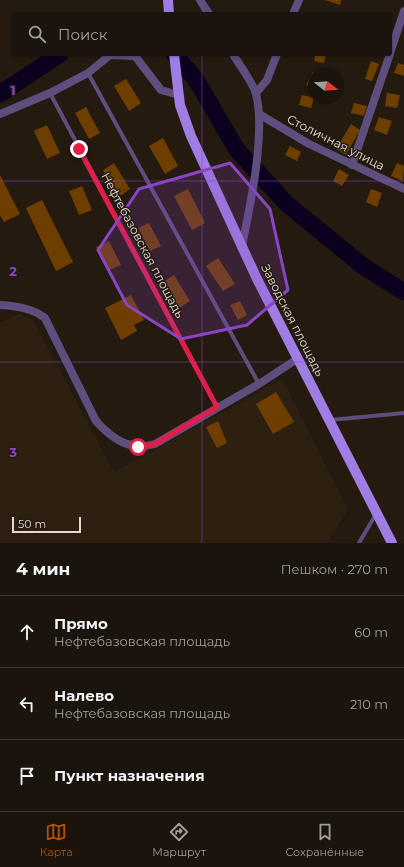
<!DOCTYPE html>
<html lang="ru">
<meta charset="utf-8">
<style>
:root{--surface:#1b140c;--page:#241d15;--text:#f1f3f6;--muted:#a09e9d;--line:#39332d;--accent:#b45309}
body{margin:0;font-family:Montserrat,sans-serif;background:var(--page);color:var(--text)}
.compass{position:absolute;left:308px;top:68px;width:36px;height:36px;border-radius:50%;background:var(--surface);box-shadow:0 1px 3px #0004;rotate:107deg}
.scale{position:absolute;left:12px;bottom:10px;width:69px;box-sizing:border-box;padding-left:4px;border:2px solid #e1dad3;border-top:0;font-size:11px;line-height:14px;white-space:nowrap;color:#e1dad3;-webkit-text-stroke:3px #241a10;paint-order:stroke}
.stop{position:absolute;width:12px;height:12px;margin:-9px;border:3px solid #e11d48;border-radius:50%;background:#fff}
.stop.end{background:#e11d48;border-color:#fff;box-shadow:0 1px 4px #0008}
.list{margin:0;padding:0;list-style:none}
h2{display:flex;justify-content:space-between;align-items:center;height:52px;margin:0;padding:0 16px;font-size:17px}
h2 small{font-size:13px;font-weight:400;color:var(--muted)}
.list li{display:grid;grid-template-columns:26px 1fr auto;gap:12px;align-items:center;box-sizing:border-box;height:72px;padding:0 16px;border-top:1px solid var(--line)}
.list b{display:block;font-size:15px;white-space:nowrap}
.list p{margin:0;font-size:13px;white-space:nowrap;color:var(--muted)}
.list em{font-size:13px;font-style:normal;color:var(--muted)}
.icon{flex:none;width:22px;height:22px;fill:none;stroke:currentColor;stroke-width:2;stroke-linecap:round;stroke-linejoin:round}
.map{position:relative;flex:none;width:404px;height:543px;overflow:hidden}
.search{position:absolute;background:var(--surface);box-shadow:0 1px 3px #0004;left:12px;right:12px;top:12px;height:44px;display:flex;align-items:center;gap:10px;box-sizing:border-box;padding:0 14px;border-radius:4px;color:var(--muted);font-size:15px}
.sheet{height:268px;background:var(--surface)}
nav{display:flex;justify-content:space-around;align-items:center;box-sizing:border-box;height:56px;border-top:1px solid var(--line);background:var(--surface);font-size:11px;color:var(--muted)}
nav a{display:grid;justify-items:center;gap:2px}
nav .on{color:var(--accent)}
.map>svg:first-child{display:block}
.built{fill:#2e2011}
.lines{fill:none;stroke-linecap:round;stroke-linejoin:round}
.river{stroke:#0b001e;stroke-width:17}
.building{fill:#6d3e00}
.lane{stroke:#5d4e7e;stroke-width:4}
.street{stroke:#5d4e7e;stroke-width:8}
.primary{stroke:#a07de3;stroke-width:10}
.route{stroke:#e11d48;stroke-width:5}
.marked{fill:#8a46c2;fill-opacity:0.2;stroke:#8a46c2;stroke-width:3;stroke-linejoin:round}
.grid{fill:none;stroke:#8a46c2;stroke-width:1;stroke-opacity:0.55}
.labels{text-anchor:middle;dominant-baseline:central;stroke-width:3;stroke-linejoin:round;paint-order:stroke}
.street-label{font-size:12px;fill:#e1dad3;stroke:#241a10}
.grid-label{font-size:13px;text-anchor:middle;font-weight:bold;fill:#8a46c2;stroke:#241a10;stroke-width:3;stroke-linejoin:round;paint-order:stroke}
</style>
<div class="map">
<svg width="404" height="543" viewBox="0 0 404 543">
<rect width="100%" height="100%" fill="#241a10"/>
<path class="built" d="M20,314L33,320L114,472L282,379L348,509L327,543H0V322Z"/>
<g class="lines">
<path class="river" d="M174,54L195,78L237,150L287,204L363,266L404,292
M0,94L60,54"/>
</g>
<path class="building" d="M325,0H341L340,5Z
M315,54H326L324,63L314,61Z
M371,61L379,64L372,81L365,79Z
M398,63L404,65V76L394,73Z
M313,72L317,74H314V89L306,85Z
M126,79L141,103L129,111L114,86Z
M387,93L400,95L397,108L385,106Z
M302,95L314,98L311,108L299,105Z
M354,103L367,106L364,116L351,113Z
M86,107L100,133L89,139L75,113Z
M379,117L392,121L387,135L374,130Z
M351,124L360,130L346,155L336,149Z
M47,125L60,153L47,159L34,131Z
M163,138L178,166L165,174L149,146Z
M290,146L301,152L297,161L285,155Z
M114,163L130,189L120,196L103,170Z
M397,163L404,166L403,181L391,176Z
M339,169L349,175L342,186L333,181Z
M0,175L20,214L4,222L0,215Z
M82,186L92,210L79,215L69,191Z
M188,189L205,223L192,230L174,196Z
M371,189L382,193L377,207L366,202Z
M42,200L73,262L56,271L26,208Z
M149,223L161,246L150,251L138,228Z
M109,241L121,265L108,271L96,247Z
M218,258L235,284L223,291L206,266Z
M174,275L190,301L179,308L163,282Z
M131,295L144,320L134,325L137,331L121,340L105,308Z
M240,301L247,315L238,320L230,305Z
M276,392L294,422L273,434L256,404Z
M218,421L227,443L217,448L206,427Z"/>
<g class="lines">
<path class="lane" d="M88,73L259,384
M50,93L217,407
M330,420L404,413
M359,543L376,514"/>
<path class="street" d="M200,0L209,14
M293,14L299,0
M390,53L404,11
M233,54C239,65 253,82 256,94C266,133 250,206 242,246
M256,93L267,80L277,54
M0,114L50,93L88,73L110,55L135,56L161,90L179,95
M259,114L309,144L404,189
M352,165L390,54
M0,305C16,306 32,308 45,318L96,421C113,440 130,451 155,444L259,384L297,359"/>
<path class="primary" d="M168,0L169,14
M174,54L180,105L191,136L257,279L392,543"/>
</g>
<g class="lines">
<path class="route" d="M79,149L217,407L155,444L138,447"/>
</g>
<path class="marked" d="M230,163L270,209L288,290L247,325L181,339L127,305L98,250L139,189Z"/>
<path class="grid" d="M202,0V14M202,54V543M0,181H404M0,362H404"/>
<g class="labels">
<g class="street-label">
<text transform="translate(336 142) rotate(27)">Столичная улица</text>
<text transform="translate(143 245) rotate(62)">Нефтебазовская площадь</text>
<text transform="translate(293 320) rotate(63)">Заводская площадь</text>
</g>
</g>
<g class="grid-label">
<text x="13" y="95">1</text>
<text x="13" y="276">2</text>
<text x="13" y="457">3</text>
</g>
</svg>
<svg class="compass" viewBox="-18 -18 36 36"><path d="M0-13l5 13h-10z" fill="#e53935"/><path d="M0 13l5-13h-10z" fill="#a09e9d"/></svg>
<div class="scale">50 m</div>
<div class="stop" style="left:138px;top:447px"></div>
<div class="stop end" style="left:79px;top:149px"></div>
<div class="search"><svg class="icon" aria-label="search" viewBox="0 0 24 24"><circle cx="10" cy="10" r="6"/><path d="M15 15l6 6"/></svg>Поиск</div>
</div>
<section class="sheet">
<h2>4 мин<small>Пешком · 270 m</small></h2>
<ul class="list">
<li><svg class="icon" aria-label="ahead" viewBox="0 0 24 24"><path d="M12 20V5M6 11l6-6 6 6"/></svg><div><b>Прямо</b><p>Нефтебазовская площадь</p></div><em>60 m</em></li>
<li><svg class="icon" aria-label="left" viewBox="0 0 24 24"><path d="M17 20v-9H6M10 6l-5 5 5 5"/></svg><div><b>Налево</b><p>Нефтебазовская площадь</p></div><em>210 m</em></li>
<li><svg class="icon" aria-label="arrive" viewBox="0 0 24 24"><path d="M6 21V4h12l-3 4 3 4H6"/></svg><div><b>Пункт назначения</b></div></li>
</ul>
</section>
<nav>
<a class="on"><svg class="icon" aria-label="map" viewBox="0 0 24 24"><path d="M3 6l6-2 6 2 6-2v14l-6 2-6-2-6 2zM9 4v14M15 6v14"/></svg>Карта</a>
<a><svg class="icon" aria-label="directions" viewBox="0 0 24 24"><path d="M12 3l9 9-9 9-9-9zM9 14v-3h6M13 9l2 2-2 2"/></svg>Маршрут</a>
<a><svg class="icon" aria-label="saved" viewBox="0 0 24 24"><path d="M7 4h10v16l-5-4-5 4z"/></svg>Сохранённые</a>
</nav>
